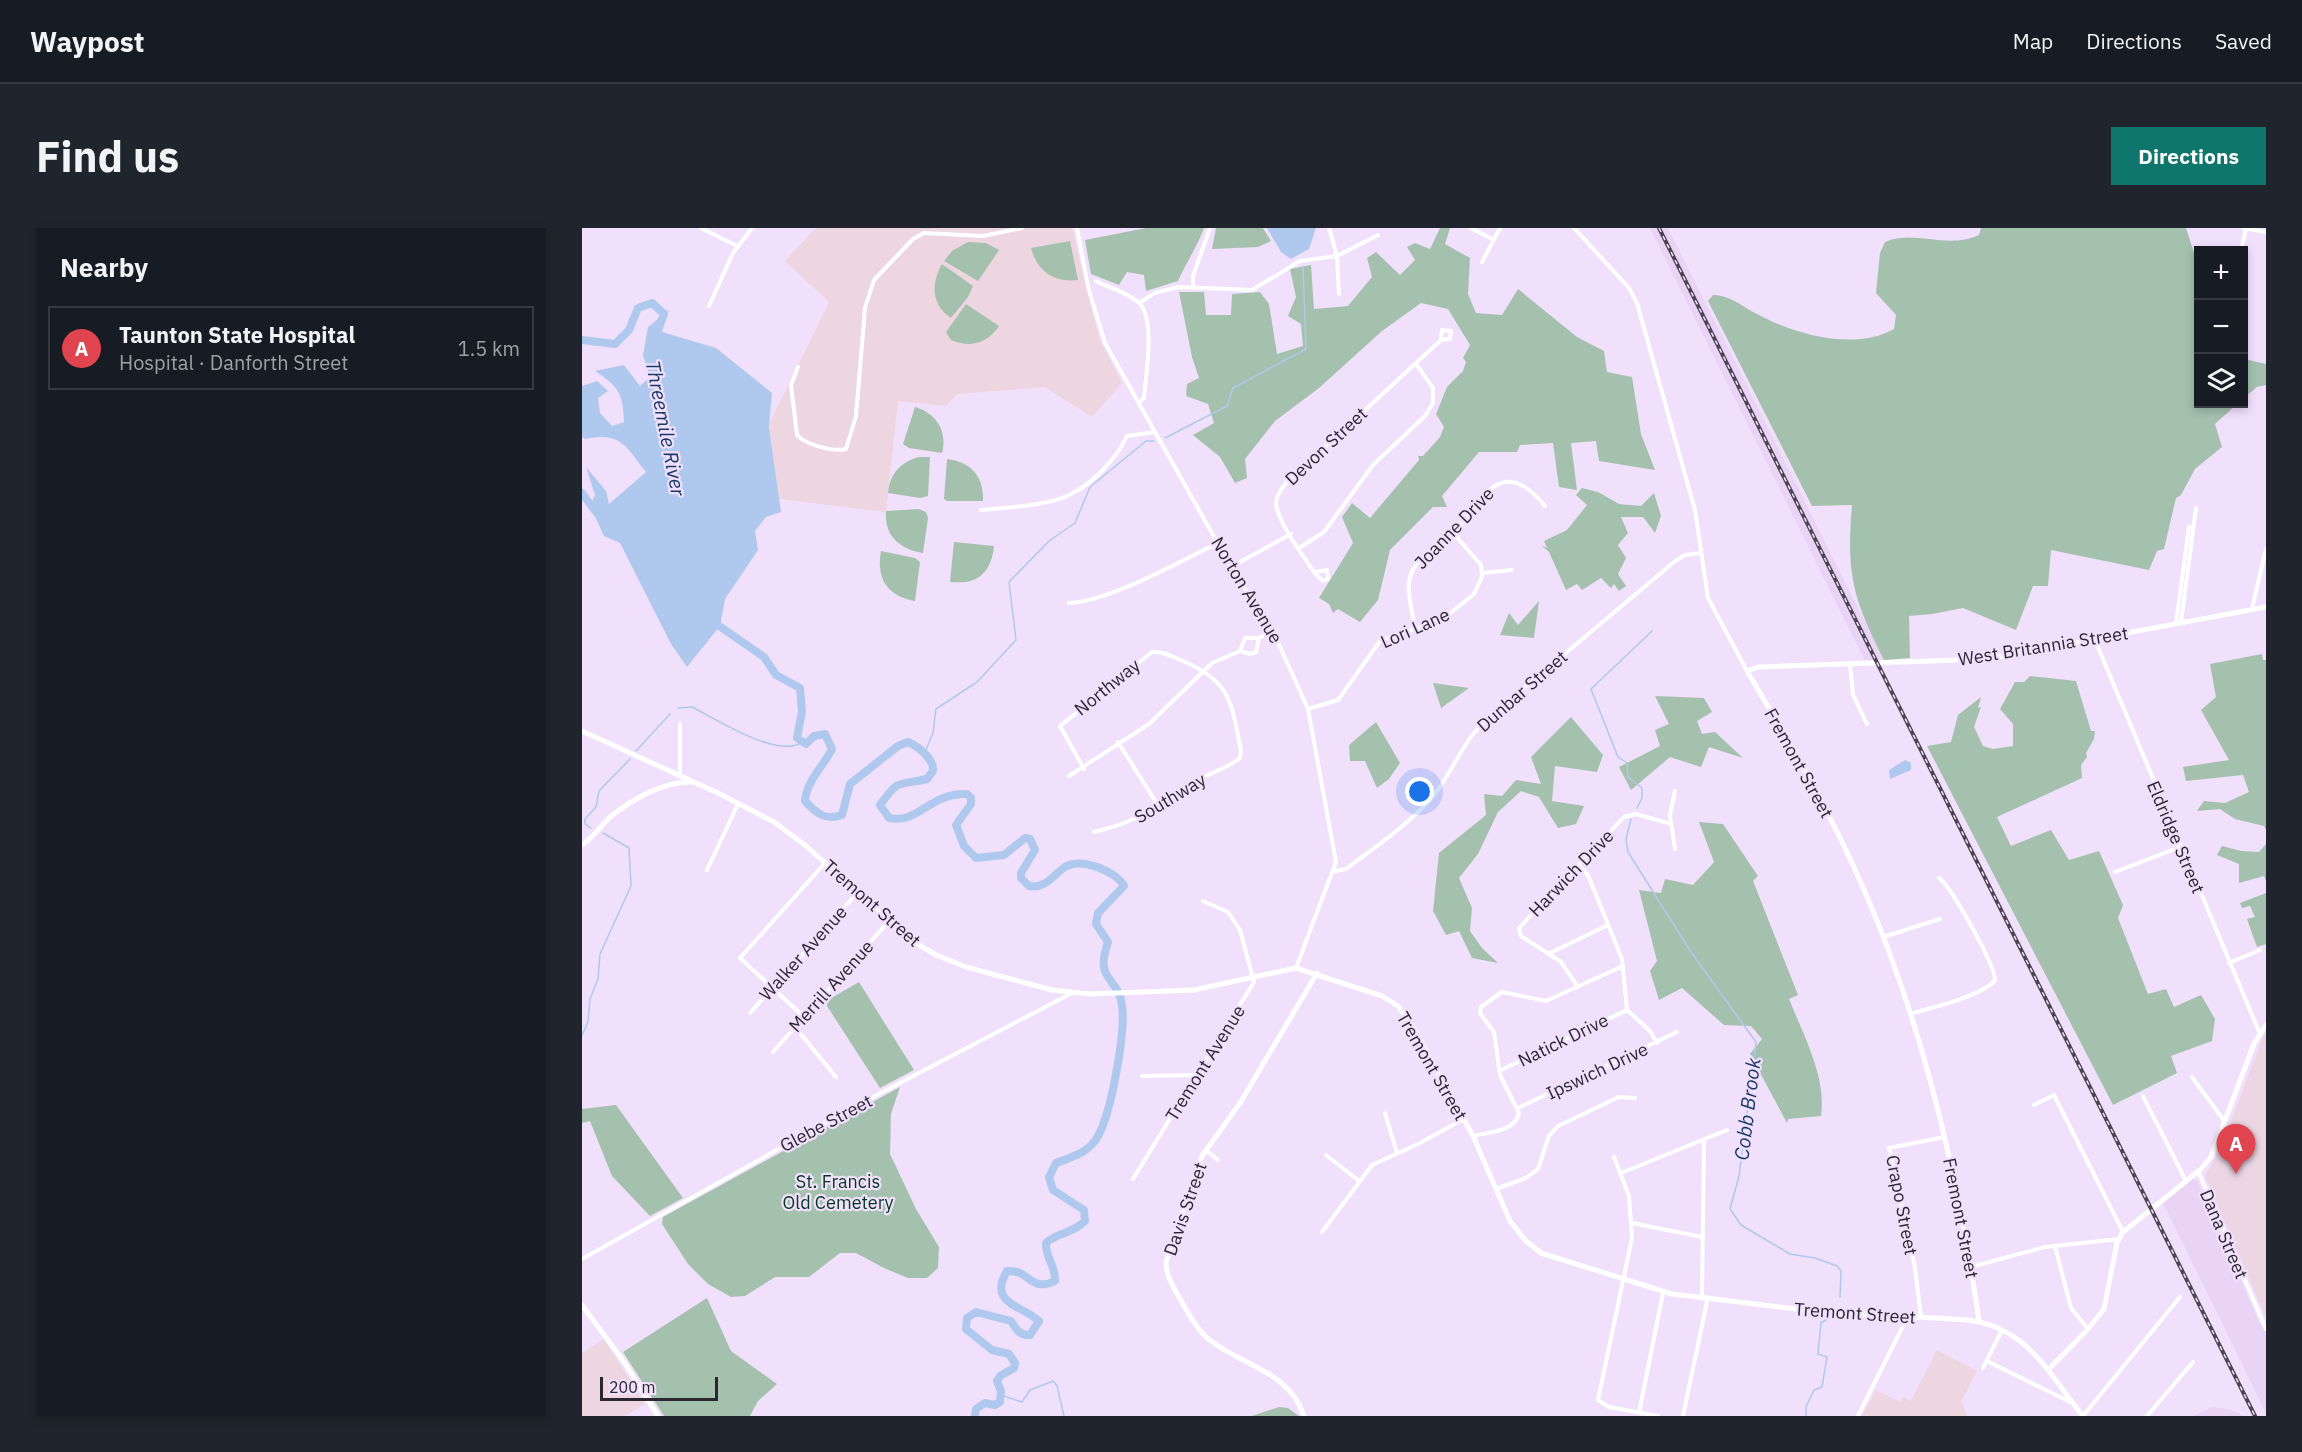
<!DOCTYPE html>
<meta charset="utf-8">
<style>
:root{--surface:#171b24;--page:#20242c;--text:#f1f3f6;--muted:#9ea1a6;--line:#363941;--accent:#0f766e}
body{margin:0;font-family:"IBM Plex Sans",sans-serif;background:var(--page);color:var(--text)}
.controls{position:absolute;right:18px;top:18px;display:grid;overflow:hidden;border-radius:0px;box-shadow:0 3px 9px #0003}
.controls button{width:54px;height:54px;display:grid;place-items:center;padding:0;border:0;border-bottom:2px solid var(--line);background:var(--surface);color:var(--text);font:30px sans-serif}
.scale{position:absolute;left:18px;bottom:15px;width:118px;box-sizing:border-box;padding-left:6px;border:3px solid #2c2630;border-top:0;font-size:16px;line-height:21px;white-space:nowrap;color:#2c2630;-webkit-text-stroke:4px #f1e0fc;paint-order:stroke}
.you{position:absolute;left:838px;top:564px;width:21px;height:21px;margin:-15px;border:4px solid #fff;border-radius:50%;background:#1a73e8;box-shadow:0 0 0 9px #1a73e833}
.badge{display:grid;place-items:center;width:39px;height:39px;border-radius:50%;background:var(--accent);color:#fff;font-size:20px;font-weight:700}
.pin{position:absolute;translate:-50% -50px;filter:drop-shadow(0 2px 3px #0008)}
.pin::after{content:'';position:absolute;top:32px;width:21px;height:18px;background:inherit;clip-path:polygon(0 0,100% 0,50% 100%)}
.list{margin:0;padding:0;list-style:none}
h2{display:flex;justify-content:space-between;align-items:center;height:78px;margin:0;padding:0 24px;font-size:26px}
h2 small{font-size:20px;font-weight:400;color:var(--muted)}
.list li{display:grid;grid-template-columns:39px 1fr auto;gap:18px;align-items:center;box-sizing:border-box;height:84px;margin:0 12px 12px;padding:0 12px;border:2px solid var(--line);border-radius:0px}
.list b{display:block;font-size:22px;white-space:nowrap}
.list p{margin:0;font-size:20px;white-space:nowrap;color:var(--muted)}
.list em{font-size:20px;font-style:normal;color:var(--muted)}
.icon{flex:none;width:33px;height:33px;fill:none;stroke:currentColor;stroke-width:2;stroke-linecap:round;stroke-linejoin:round}
.map{position:relative;flex:none;width:1684px;height:1188px;overflow:hidden;border-radius:0px}
header{display:flex;align-items:center;gap:36px;box-sizing:border-box;height:84px;padding:0 30px;background:var(--surface);border-bottom:2px solid var(--line)}
header strong{font-size:28px}
nav{display:flex;gap:33px;margin-inline-start:auto;font-size:21px}
.intro{display:flex;align-items:center;justify-content:space-between;box-sizing:border-box;height:144px;padding:0 36px}
h1{margin:0;font-size:42px}
.button{padding:15px 27px;border-radius:0px;background:var(--accent);color:#fff;font-size:21px;font-weight:700}
main{display:flex;gap:36px;padding:0 36px}
aside{flex:1;background:var(--surface);border-radius:0px;box-shadow:0 3px 9px #0003}
.map>svg:first-child{display:block}
.built{fill:#e9d4f6}
.education{fill:#eed6e1}
.medical{fill:#ecd6e4}
.green{fill:#a4c1ae}
.water{fill:#aec9ed}
.lines{fill:none;stroke-linecap:round;stroke-linejoin:round}
.stream{stroke:#aec9ed;stroke-width:1.5}
.river{stroke:#aec9ed;stroke-width:8}
.minor{stroke:#fff;stroke-width:4}
.tertiary{stroke:#fff;stroke-width:5}
.secondary{stroke:#fff;stroke-width:5}
.rail-casing{stroke:#4c4451;stroke-width:4}
.rail{stroke:#f1e0fc;stroke-width:1.5;stroke-dasharray:4.5;stroke-linecap:butt}
.labels{text-anchor:middle;dominant-baseline:central;stroke-width:4.5;stroke-linejoin:round;paint-order:stroke}
.street-label{font-size:18px;fill:#2c2630;stroke:#f1e0fc}
.park-label{font-size:18px;fill:#01381e;stroke:#f1e0fc}
.water-label{font-size:20px;font-style:italic;fill:#163966;stroke:#f1e0fc}
</style>
<header>
<strong>Waypost</strong>
<nav><a>Map</a><a>Directions</a><a>Saved</a></nav>
</header>
<div class="intro"><h1>Find us</h1><a class="button">Directions</a></div>
<main>
<aside>
<h2>Nearby<small></small></h2>
<ul class="list">
<li><span class="badge" style="background:#e0444e">A</span><div><b>Taunton State Hospital</b><p>Hospital · Danforth Street</p></div><em>1.5 km</em></li>
</ul>
</aside>
<div class="map">
<svg width="1684" height="1188" viewBox="0 0 1684 1188">
<rect width="100%" height="100%" fill="#f1e0fc"/>
<path class="built" d="M1068,0H1086L1302,432L1283,433Z
M1611,951L1616,954L1678,1096L1684,1099V1185L1581,975Z
M1630,1179L1647,1181L1662,1188H1611Z"/>
<path class="education" d="M234,0H490L517,110L540,155L510,189L463,159L375,166L364,178L316,173L304,284L197,271L187,196L247,74L203,33Z
M22,1111L63,1176L43,1188H0V1125Z
M1355,1122L1395,1143L1379,1174L1386,1188H1280L1294,1162L1318,1174L1321,1169L1329,1173Z"/>
<path class="medical" d="M1684,801V1090L1623,948L1640,917Z"/>
<path class="green" d="M564,0H622C615,19 604,35 596,53L564,63L562,47L545,44L537,57L509,46L503,12Z
M634,0H681L689,13L676,19L630,21Z
M858,0H868L863,16L888,30L886,66L894,85L920,87L936,61L995,109L1022,123L1025,144L1050,149L1059,206L1073,242L1017,233L1014,213L989,215L995,262L977,259L971,215L938,217L935,224H897L860,268L865,279H851L808,322L796,372L778,394L756,381L751,385L747,376L737,370L771,315L760,289L770,275L788,290L837,232L836,228H841L858,209L862,199L854,186L865,159L881,143L884,134L881,130L888,117L866,81L839,75L800,103L737,160L693,193L663,231L665,250L653,255L638,229L611,207L632,195L626,176L604,168L605,156L617,150L610,129L597,64H622L624,87H649L650,66L678,64L687,76L695,126L721,118L719,96L706,88L714,69L708,41L729,37L732,81L766,78L790,49L785,30L794,24L818,47L833,32L825,19L833,15L848,21Z
M1399,0H1604L1616,37V176H1655L1633,196L1640,219L1613,241L1599,267L1594,270L1582,321L1575,323L1567,342L1469,322L1466,358H1451L1434,402L1381,380L1350,386L1327,388L1328,430L1302,432C1271,371 1264,346 1270,277L1230,278L1126,73L1131,67C1151,68 1160,79 1177,87C1214,107 1274,123 1312,101L1314,87L1294,65L1298,25L1303,14C1333,1 1364,22 1397,7Z
M488,13L496,52C472,55 455,43 449,20Z
M386,14L404,15L417,22L396,53L362,33L370,23Z
M360,36L391,58L386,69L369,90C349,77 349,55 360,36Z
M384,76L417,98C405,116 388,120 369,112L364,104Z
M1662,131L1684,136V157L1675,159L1662,170Z
M333,179C354,185 366,203 360,225L327,220L321,216Z
M336,229H348L346,268L338,270L306,265C308,245 318,235 336,229Z
M365,231C389,234 402,248 401,273H365L362,271Z
M1000,260L1016,264L1037,276L1059,278L1072,265L1079,288L1073,305L1061,289H1039L1046,305L1036,317L1044,330L1036,346L1044,358L1037,363L1032,356L1029,360L1019,350L1000,362L995,356L984,362L967,324L959,317L965,320L962,313L985,302L1005,277L994,267Z
M337,281L344,284L346,290L341,325C318,321 302,308 304,283Z
M372,314L412,318C409,345 396,357 368,354Z
M299,323L333,330L338,334L333,373C305,368 294,350 299,323Z
M957,373L952,410L918,407L927,385L936,397Z
M1680,426L1681,432H1684V602L1682,598L1653,591L1638,581L1615,583L1622,573L1643,575L1667,564L1661,547L1604,553L1601,539L1647,532L1619,482L1634,469L1628,436Z
M1448,448L1494,453L1509,503H1513L1512,511L1504,525L1505,529L1499,537L1500,550L1415,589L1429,618L1469,602L1487,632L1517,623L1541,677L1536,690L1566,766L1584,761L1592,779L1619,767L1633,791L1630,813L1589,828L1595,845L1531,877L1345,518L1369,514L1376,487L1399,469L1396,480L1399,479L1392,499L1401,518L1411,521L1431,518V496L1418,481L1433,454H1442Z
M851,455L887,460L859,480Z
M1073,468L1122,470L1130,484L1115,493L1120,506L1133,504L1161,530L1127,519L1119,539L1088,529L1049,562L1037,539L1078,518L1073,502L1087,496Z
M989,489L1021,527L1015,544L973,538L970,573L1002,578L994,596L976,600L957,569L939,563L916,584L896,626L877,650L890,680L888,703L900,720L916,735L890,730L877,703L864,707L851,683L857,625L904,587L902,566L920,568L934,552L959,556L949,529Z
M794,494L818,535L807,551L795,560L783,533H768L767,517Z
M1117,594L1141,596L1176,648L1171,653L1216,767L1207,771C1221,806 1245,850 1239,888L1206,891L1205,895L1168,826L1180,811L1169,798L1142,797L1100,760L1077,772L1068,743L1075,733L1057,662L1079,665L1083,651L1111,657L1132,634Z
M1684,616V653L1682,648L1657,655V636L1635,627L1640,618L1659,623L1677,624Z
M1684,665V716L1675,719L1665,691L1673,689L1668,678L1660,680L1658,675Z
M277,754L332,842L298,860L245,778L246,772Z
M318,859L309,886L308,926L334,981L357,1019L356,1040L345,1050H326L302,1040L274,1025H258L227,1049H193L163,1068L149,1069L126,1056L106,1036L80,996L81,989Z
M34,877L101,970L68,988L30,948L8,893L0,895V881Z
M125,1070L149,1123L195,1156L176,1173L168,1188H82L41,1124Z
M697,1179L706,1180L717,1188H670Z"/>
<path class="water" d="M685,0H734L727,21L709,31L699,24Z
M87,82L80,104L134,120L190,165L187,199L199,284L184,289L173,303L176,322L143,371L138,398L105,439L89,416L38,315L22,308L8,278L13,267L4,239L24,263L27,276L64,244C44,219 39,203 3,211L0,209V158L15,153L26,163L16,170L18,185L30,198L42,194C41,165 37,159 13,143L42,137L58,158L68,149L61,127L66,99Z
M1323,532L1329,535V542L1308,551L1307,542Z"/>
<g class="lines">
<path class="stream" d="M583,210L645,178L651,160L724,121L721,39
M96,480L110,479C134,491 194,530 219,515
M54,523L88,486
M342,526L351,505L354,481L395,454L434,412L427,354L467,313L493,295L508,259L564,213H572
M1055,580L1060,570V560L1046,549L1045,535L1036,529L1009,461L1070,403
M1049,591L1044,611L1046,624L1109,724L1174,814L1157,948L1148,981L1159,997L1208,1026L1233,1030L1255,1038L1259,1043L1258,1069
M9,600L3,596V591L14,579L17,563L48,531
M0,807L6,794L8,771L16,751L18,726L49,658L47,620L21,605
M419,1167L440,1174L448,1162L471,1153L475,1158L482,1188
M1224,1188V1179L1232,1162L1240,1159L1245,1129L1236,1126L1239,1095L1250,1088"/>
<path class="river" d="M0,112L33,116L47,102L56,80L70,75L82,86L79,93
M0,265L14,284
M130,393L182,429L194,447L218,460L220,483L215,510L224,516L232,508L243,506L250,521C241,539 225,552 223,573C234,585 243,593 260,587L268,556L316,518L326,514C337,519 352,531 351,543L345,551C315,558 317,550 298,577L307,590C338,596 346,565 385,566L389,570V576L374,597L382,618L394,630L422,627L443,610L448,611L453,622L439,645V650L447,658C464,661 471,647 483,639C499,629 534,643 542,658L516,685L514,696L526,714C512,754 536,748 540,777C544,804 529,885 516,908C508,924 490,929 474,935L467,949L471,962L502,982L503,993C492,1005 476,1004 464,1015C463,1029 474,1038 473,1053C448,1065 448,1041 425,1043C406,1076 438,1076 457,1093L448,1107C438,1108 434,1101 429,1093L394,1084L385,1090L384,1101L410,1122L427,1126L433,1135L432,1140L418,1148L415,1153L419,1163L418,1174L413,1177L403,1175L394,1181L393,1188"/>
<path class="minor" d="M119,0L155,18
M495,0L506,59L523,115L649,339L694,410L726,481L754,634L714,740
M747,0L755,28L757,66
M889,0L912,12
M992,0L1047,60L1055,75L1113,282L1126,370L1165,443
M1661,0L1684,4
M1659,22L1664,1
M900,34L918,0
M514,53C527,60 545,64 556,74C574,88 564,147 562,170L557,175
M611,59V48L628,0
M557,75L573,65L596,59L670,62L718,33L755,28L796,7
M127,78L151,25L170,0
M216,139L209,157L215,207C224,217 251,224 264,221L274,188L283,80L292,52L331,11L342,5L401,8L440,0
M399,282C421,280 469,277 487,267C511,256 534,231 545,208L573,204
M717,320L742,304L791,237L843,188L851,175V160L834,136
M649,339L709,306
M732,344L741,353L746,351L745,342L732,344C721,328 696,294 694,276C694,268 699,261 704,255L859,112L860,102L869,103L868,111L859,112
M900,345L930,342
M487,375C526,374 599,333 636,315
M1670,381L1684,321
M1599,394L1614,280
M1594,395L1607,299L1611,300
M833,401C831,385 823,361 829,346C835,328 860,318 873,304C901,272 919,224 963,278
M1513,412L1678,806
M658,423L663,410H677L689,403
M1268,436L1271,467L1285,496
M726,481L756,472L798,413L861,391L892,366L900,349L899,337L872,306
M536,514L577,579
M502,541L478,498L570,424C581,423 591,429 601,433C650,454 649,475 659,522L658,530C645,541 627,545 612,554C572,578 560,593 512,604
M98,547V496
M487,548L567,496L630,435L658,423L668,426L674,424L677,410
M1093,621L1088,587L1093,563
M997,637L1006,647L1040,731L1045,782L1068,803L1075,815
M125,642L156,576
M753,643L764,641C793,619 828,596 852,567C871,543 881,513 904,492L1092,334L1103,327L1119,325
M1533,644L1598,619
M1301,709L1358,691
M968,725L1026,697
M1647,735L1678,722
M996,759L979,734L939,708L937,700L1042,589L1054,586L1089,596
M168,785L275,665
M1328,786C1348,780 1401,768 1413,752C1413,737 1369,658 1357,650
M222,789L158,730L243,635
M213,799L254,849
M191,824L307,693
M917,843L1045,782
M560,848L615,847
M1610,849L1643,894
M1561,868L1604,953
M1452,877L1472,867L1541,1004
M936,880L1095,804
M803,885L815,925
M891,908C907,904 933,904 937,885L918,847L912,804L898,785L899,779L920,764L964,773L1041,738
M624,922L636,932
M744,927L776,952
M1032,929L1047,968L1050,1010L1016,1172L1027,1179L1076,1188
M1616,943L1684,1101
M1039,945L1145,902
M551,951L672,754L658,702L646,684L621,673
M914,961L944,950L956,941L967,908L976,898L1037,869L1053,870
M1050,995L1120,1009
M740,1004L790,937L836,916L882,891
M1473,1018L1489,1080L1506,1101
M0,1031L270,880L490,765
M1389,1039L1463,1019L1537,1011
M1120,1069L1122,911
M1339,1089L1333,1040L1307,920L1363,909
M1405,1133L1488,1174
M1401,1140L1420,1102
M1057,1185L1081,1065
M1101,1188L1126,1069
M1276,1188L1326,1088
M1501,1188L1598,1069
M1565,1188L1611,1134"/>
<path class="tertiary" d="M1397,1093C1376,947 1342,800 1283,664C1250,587 1208,515 1165,443L1176,439L1406,431L1684,379
M1466,1142L1506,1101L1522,1081L1535,1015L1540,1005L1619,941L1629,929L1672,816L1684,797
M722,1188C707,1141 655,1137 623,1108C612,1097 605,1083 597,1069C591,1058 584,1048 584,1034L620,928L658,875L735,745"/>
<path class="secondary" d="M0,503L138,566L192,594L223,617L329,712L354,727L384,739L470,762L508,766L612,762L714,740L800,768L816,778L830,797L891,908L928,993L943,1012L959,1025L1090,1066L1222,1082L1385,1092C1446,1099 1466,1145 1501,1188
M0,617C11,610 18,599 27,590C49,572 81,553 110,554
M0,1077L42,1134L76,1188"/>
<g class="rail-casing">
<path id="rail" d="M1077,0L1673,1188"/>
</g>
<use href="#rail" class="rail"/>
</g>
<g class="labels">
<g class="street-label">
<text transform="translate(744 218) rotate(-43)">Devon Street</text>
<text transform="translate(872 300) rotate(-46)">Joanne Drive</text>
<text transform="translate(665 362) rotate(59)">Norton Avenue</text>
<text transform="translate(833 400) rotate(-24)">Lori Lane</text>
<text transform="translate(1461 418) rotate(-9)">West Britannia Street</text>
<text transform="translate(525 459) rotate(-39)">Northway</text>
<text transform="translate(940 463) rotate(-41)">Dunbar Street</text>
<text transform="translate(1217 535) rotate(61)">Fremont Street</text>
<text transform="translate(588 570) rotate(-31)">Southway</text>
<text transform="translate(1594 609) rotate(67)">Eldridge Street</text>
<text transform="translate(989 645) rotate(-46)">Harwich Drive</text>
<text transform="translate(290 675) rotate(41)">Tremont Street</text>
<text transform="translate(221 725) rotate(-48)">Walker Avenue</text>
<text transform="translate(249 758) rotate(-48)">Merrill Avenue</text>
<text transform="translate(981 812) rotate(-26)">Natick Drive</text>
<text transform="translate(623 835) rotate(-58)">Tremont Avenue</text>
<text transform="translate(850 838) rotate(60)">Tremont Street</text>
<text transform="translate(1015 843) rotate(-25)">Ipswich Drive</text>
<text transform="translate(244 895) rotate(-28)">Glebe Street</text>
<text transform="translate(1320 977) rotate(79)">Crapo Street</text>
<text transform="translate(603 981) rotate(-71)">Davis Street</text>
<text transform="translate(1379 990) rotate(79)">Fremont Street</text>
<text transform="translate(1642 1006) rotate(67)">Dana Street</text>
<text transform="translate(1273 1085) rotate(4)">Tremont Street</text>
</g>
<g class="park-label">
<text x="256" y="953">St. Francis<tspan x="256" dy="21">Old Cemetery</tspan></text>
</g>
<g class="water-label">
<text transform="translate(84 200) rotate(79)">Threemile River</text>
<text transform="translate(1165 881) rotate(-83)">Cobb Brook</text>
</g>
</g>
</svg>
<div class="controls">
<button>+</button>
<button>−</button>
<button><svg class="icon" aria-label="layers" viewBox="0 0 24 24"><path d="M12 4l9 5-9 5-9-5zM3 14l9 5 9-5"/></svg></button>
</div>
<div class="scale">200 m</div>
<div class="you"></div>
<div class="pin badge" style="left:1654px;top:946px;background:#e0444e">A</div>
</div>
</main>
